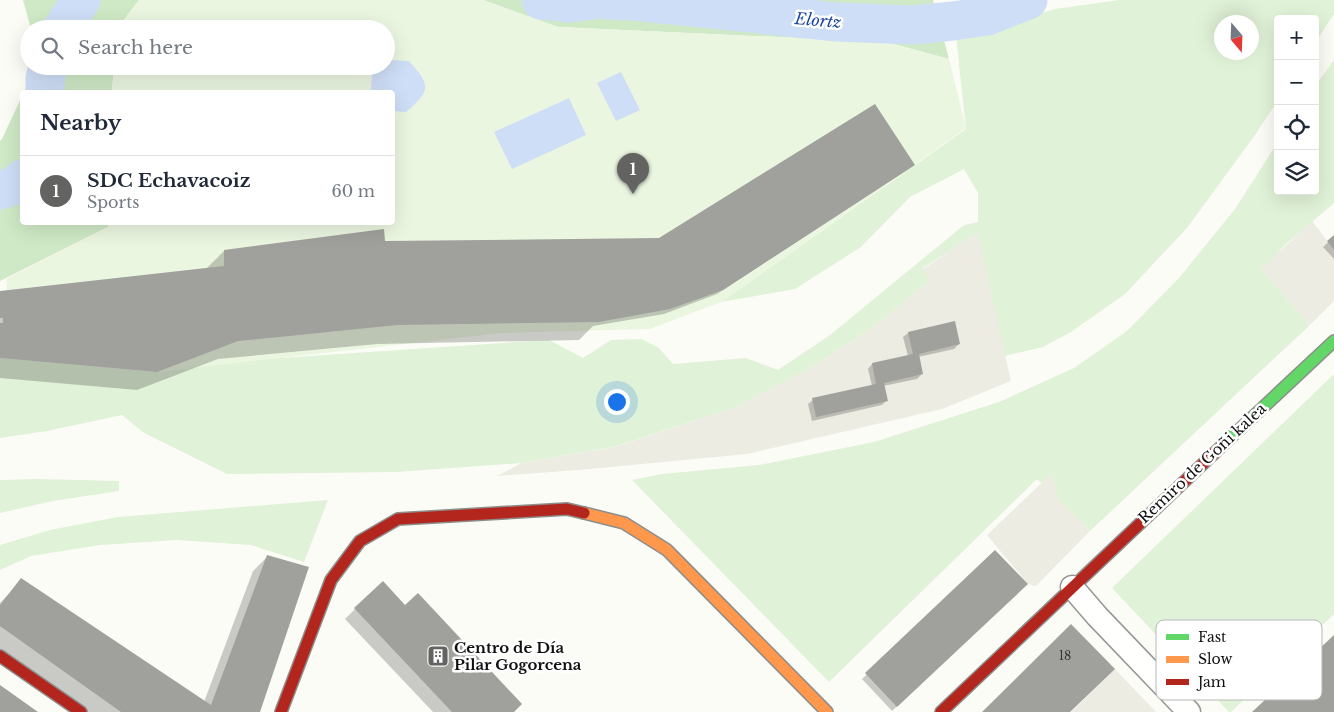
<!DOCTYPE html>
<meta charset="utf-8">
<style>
:root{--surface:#fff;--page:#f6f6f7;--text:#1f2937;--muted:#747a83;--line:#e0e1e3;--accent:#636362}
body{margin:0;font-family:"Libre Baskerville",serif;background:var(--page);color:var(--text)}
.controls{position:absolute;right:15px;top:15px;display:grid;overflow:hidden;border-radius:5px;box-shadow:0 5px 20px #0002}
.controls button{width:45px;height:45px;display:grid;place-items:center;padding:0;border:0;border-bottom:1px solid var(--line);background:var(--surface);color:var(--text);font:25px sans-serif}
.compass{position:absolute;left:1214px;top:15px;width:45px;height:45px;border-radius:50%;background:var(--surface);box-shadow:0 5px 20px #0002;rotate:161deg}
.you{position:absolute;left:616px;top:401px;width:18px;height:18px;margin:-12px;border:4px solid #fff;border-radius:50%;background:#1a73e8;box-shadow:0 0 0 8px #1a73e833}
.badge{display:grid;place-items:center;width:32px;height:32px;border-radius:50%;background:var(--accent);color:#fff;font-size:16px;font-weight:700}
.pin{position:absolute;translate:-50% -41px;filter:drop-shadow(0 1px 2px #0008)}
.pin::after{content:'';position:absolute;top:26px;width:18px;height:15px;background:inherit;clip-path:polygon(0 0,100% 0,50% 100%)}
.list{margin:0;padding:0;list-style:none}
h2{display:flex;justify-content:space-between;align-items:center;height:65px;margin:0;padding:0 20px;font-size:21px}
h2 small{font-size:16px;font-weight:400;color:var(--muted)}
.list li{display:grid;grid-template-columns:32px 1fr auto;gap:15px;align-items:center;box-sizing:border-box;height:70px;padding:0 20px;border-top:1px solid var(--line)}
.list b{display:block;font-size:19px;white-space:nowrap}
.list p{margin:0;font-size:16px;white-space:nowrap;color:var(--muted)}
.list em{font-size:16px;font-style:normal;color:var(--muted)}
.icon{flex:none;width:28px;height:28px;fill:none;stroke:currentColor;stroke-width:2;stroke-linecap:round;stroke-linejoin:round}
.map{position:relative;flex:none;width:1334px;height:712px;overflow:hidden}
.search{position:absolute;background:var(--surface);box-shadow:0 5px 20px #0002;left:20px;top:20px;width:375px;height:55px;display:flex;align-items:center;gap:12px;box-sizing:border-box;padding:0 18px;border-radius:28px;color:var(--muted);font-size:19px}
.panel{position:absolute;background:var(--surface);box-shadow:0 5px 20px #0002;left:20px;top:90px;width:375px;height:135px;border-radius:5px}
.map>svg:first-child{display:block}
.green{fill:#e0f2d7;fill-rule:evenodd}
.forest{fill:#cfe9c6}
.pitch{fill:#ebf6e1}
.plaza{fill:#ecece2}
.water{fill:#cedef6}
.shadow{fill:#0003}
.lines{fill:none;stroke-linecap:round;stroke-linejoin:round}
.river{stroke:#cedef6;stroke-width:39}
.building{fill:#a0a09c}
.street-casing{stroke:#979795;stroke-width:25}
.fast-casing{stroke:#8d8d8b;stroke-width:14}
.slow-casing{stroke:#8d8d8b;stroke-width:14}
.jam-casing{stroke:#8d8d8b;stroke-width:14}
.street{stroke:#fffffe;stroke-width:22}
.fast{stroke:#63d668;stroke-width:11}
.slow{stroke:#ff974d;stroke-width:11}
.jam{stroke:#b3261e;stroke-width:11}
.labels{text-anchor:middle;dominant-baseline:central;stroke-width:5;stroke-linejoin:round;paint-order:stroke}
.number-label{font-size:12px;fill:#353534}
.street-label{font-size:15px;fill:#111;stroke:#fff}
.poi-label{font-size:15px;font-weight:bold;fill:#111;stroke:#fff;text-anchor:start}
.water-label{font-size:16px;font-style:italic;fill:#1a46a2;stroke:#fff}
.key{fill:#fff;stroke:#b8b8b8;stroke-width:1}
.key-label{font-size:14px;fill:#111}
</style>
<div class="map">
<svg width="1334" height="712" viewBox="0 0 1334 712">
<rect width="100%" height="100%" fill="#fcfcf7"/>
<path class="green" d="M1119,0H1334V14L1315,43V19H1278V100L1255,135L1187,228L1125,294L1071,332L1043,347L1004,356L977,233L923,268L930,281L873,327L814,366L736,407L613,447L522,463L396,472L227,474L144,433L122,415L47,431L0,438V358L157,372L251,360L549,340L583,358L611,340L641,339L659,348L673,364L746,358L778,370L830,335L964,225L978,222V193L964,169L910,197L861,247L795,289L721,302L966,129L956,36L1055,9ZM1222,22H1252V52H1222Z
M1334,60V203L1284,246L1276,256L1261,269L1310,325L1090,531L1037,479L829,682L632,480L662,474L759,465L874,442L999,402L1074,368L1127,331L1179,278L1235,209L1278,142V191H1315V86Z
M1334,374V614L1231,712H1229L1112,588Z
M38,479L119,481V491L53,501L0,513V480Z
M328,500L304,562L251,545L177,540L100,545L31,556L0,570V545L50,530L118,517Z"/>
<path class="forest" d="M23,0H139L117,29H31Z
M483,0H933L949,59L886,42L558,27Z
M36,66H114L112,92H24Z
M22,96V222L108,223V227L0,281V141L2,139Z"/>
<path class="pitch" d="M139,0H483L558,27L886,42L949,59L966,128L721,302L650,329L501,333L157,372L3,323L0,291L7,290L6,279L108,227V223L392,222V92H112L114,66H386V29H117Z"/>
<path class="plaza" d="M1312,221L1334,250V301L1310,325L1261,269Z
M977,232L1011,381L942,409L747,454L590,469L497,476L522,463L614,447L736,407L814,366L873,327L930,281L923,269Z
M1052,473L1059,500L1090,531L1036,586L1028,584L987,535Z
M1115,669L1156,712H1071Z"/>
<path class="water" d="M386,40L391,47L390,60L409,61C431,85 431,91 406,112L393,111L392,92H371L372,74L374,71L365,70L361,66H386Z
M621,72L640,110L616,121L597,83Z
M569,98L586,135L512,169L494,132Z"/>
<path class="shadow" d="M913,165L908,169L717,294L664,314L593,326L579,340L377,344L218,359L137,390L0,378V293L205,270L224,251L384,242L659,239Z
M1334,237V259L1323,247Z
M908,333L959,344L954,349L918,357L922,374L917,379L883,386L887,400L882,405L812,421L808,404L813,400L872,386L868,369L872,364L908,356L903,337Z
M995,552L1026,584L892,711L862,679Z
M268,556L258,712H86L0,651V603L22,580L204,702L253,571Z
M355,609L512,712H433L345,619Z"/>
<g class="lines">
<path class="river" d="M541,0L570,3L594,0
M606,0L633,1L837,22L913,25L953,21L987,16L1028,0
M62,29L81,0
M45,92V79L48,66
M0,190L17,185L22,179"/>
</g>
<path class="building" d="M875,104L915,165L723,290L670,309L599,322L397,325L238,341L157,372L0,358V323H3V318H0V291L224,266V250L384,229L385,241L659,238Z
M1334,235V250L1327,241Z
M955,321L960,344L919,354L923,374L884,383L888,401L816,417L812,398L876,384L872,363L913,354L908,332Z
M995,550L1028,584L897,707L865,673Z
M267,555L309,567L260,712H121L0,626V605L21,578L211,705Z
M383,581L405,605L418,593L522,704L514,712H452L354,608Z
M1071,624L1115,669L1070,712H982Z
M1334,635V712H1252Z
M0,685L38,712H0Z"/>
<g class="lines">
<g class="street-casing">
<path id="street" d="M1072,587L1097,616L1189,712"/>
</g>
<g class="fast-casing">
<path id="fast" d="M1225,443L1334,341"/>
</g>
<g class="slow-casing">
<path id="slow" d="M584,513L624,523L667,550L827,712"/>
</g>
<g class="jam-casing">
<path id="jam" d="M0,656L81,712
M281,712L331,580L360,541L398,519L567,509L584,513
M941,712L1225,443"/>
</g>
<use href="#street" class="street"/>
<use href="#fast" class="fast"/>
<use href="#slow" class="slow"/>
<use href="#jam" class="jam"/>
</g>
<defs>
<g id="building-square" transform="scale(1.125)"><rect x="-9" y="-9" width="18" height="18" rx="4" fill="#636362" stroke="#fff"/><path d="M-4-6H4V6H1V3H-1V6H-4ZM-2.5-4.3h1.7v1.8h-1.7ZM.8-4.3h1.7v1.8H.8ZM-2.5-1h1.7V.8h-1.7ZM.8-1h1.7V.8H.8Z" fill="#fff"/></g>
</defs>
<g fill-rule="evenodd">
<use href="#building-square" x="438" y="656"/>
</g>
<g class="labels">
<g class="number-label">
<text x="1065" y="655">18</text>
</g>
<g class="street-label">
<text transform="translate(1202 463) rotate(-43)">Remiro de Goñi kalea</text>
</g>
<g class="poi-label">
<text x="454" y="647">Centro de Día<tspan x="454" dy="17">Pilar Gogorcena</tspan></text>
</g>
<g class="water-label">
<text transform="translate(818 20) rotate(5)">Elortz</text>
</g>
</g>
<rect x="1156" y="620" width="166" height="80" rx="8" class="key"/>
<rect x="1166" y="634" width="23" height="6" fill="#63d668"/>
<rect x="1166" y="656" width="23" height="7" fill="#ff974d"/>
<rect x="1166" y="679" width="23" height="6" fill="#b3261e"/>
<g class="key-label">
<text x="1198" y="642">Fast</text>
<text x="1198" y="664">Slow</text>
<text x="1198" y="687">Jam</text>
</g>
</svg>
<div class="controls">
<button>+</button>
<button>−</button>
<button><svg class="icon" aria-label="locate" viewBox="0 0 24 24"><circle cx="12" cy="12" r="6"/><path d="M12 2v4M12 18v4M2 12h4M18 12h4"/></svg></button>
<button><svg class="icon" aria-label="layers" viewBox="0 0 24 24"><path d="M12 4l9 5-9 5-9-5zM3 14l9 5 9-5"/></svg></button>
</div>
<svg class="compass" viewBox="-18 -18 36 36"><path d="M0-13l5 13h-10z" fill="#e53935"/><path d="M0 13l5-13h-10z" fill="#747a83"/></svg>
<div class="you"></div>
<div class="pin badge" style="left:633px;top:194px">1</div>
<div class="search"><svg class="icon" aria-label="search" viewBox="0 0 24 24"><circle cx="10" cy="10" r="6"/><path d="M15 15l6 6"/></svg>Search here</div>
<section class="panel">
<h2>Nearby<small></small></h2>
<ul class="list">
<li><span class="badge">1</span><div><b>SDC Echavacoiz</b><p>Sports</p></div><em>60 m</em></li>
</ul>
</section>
</div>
